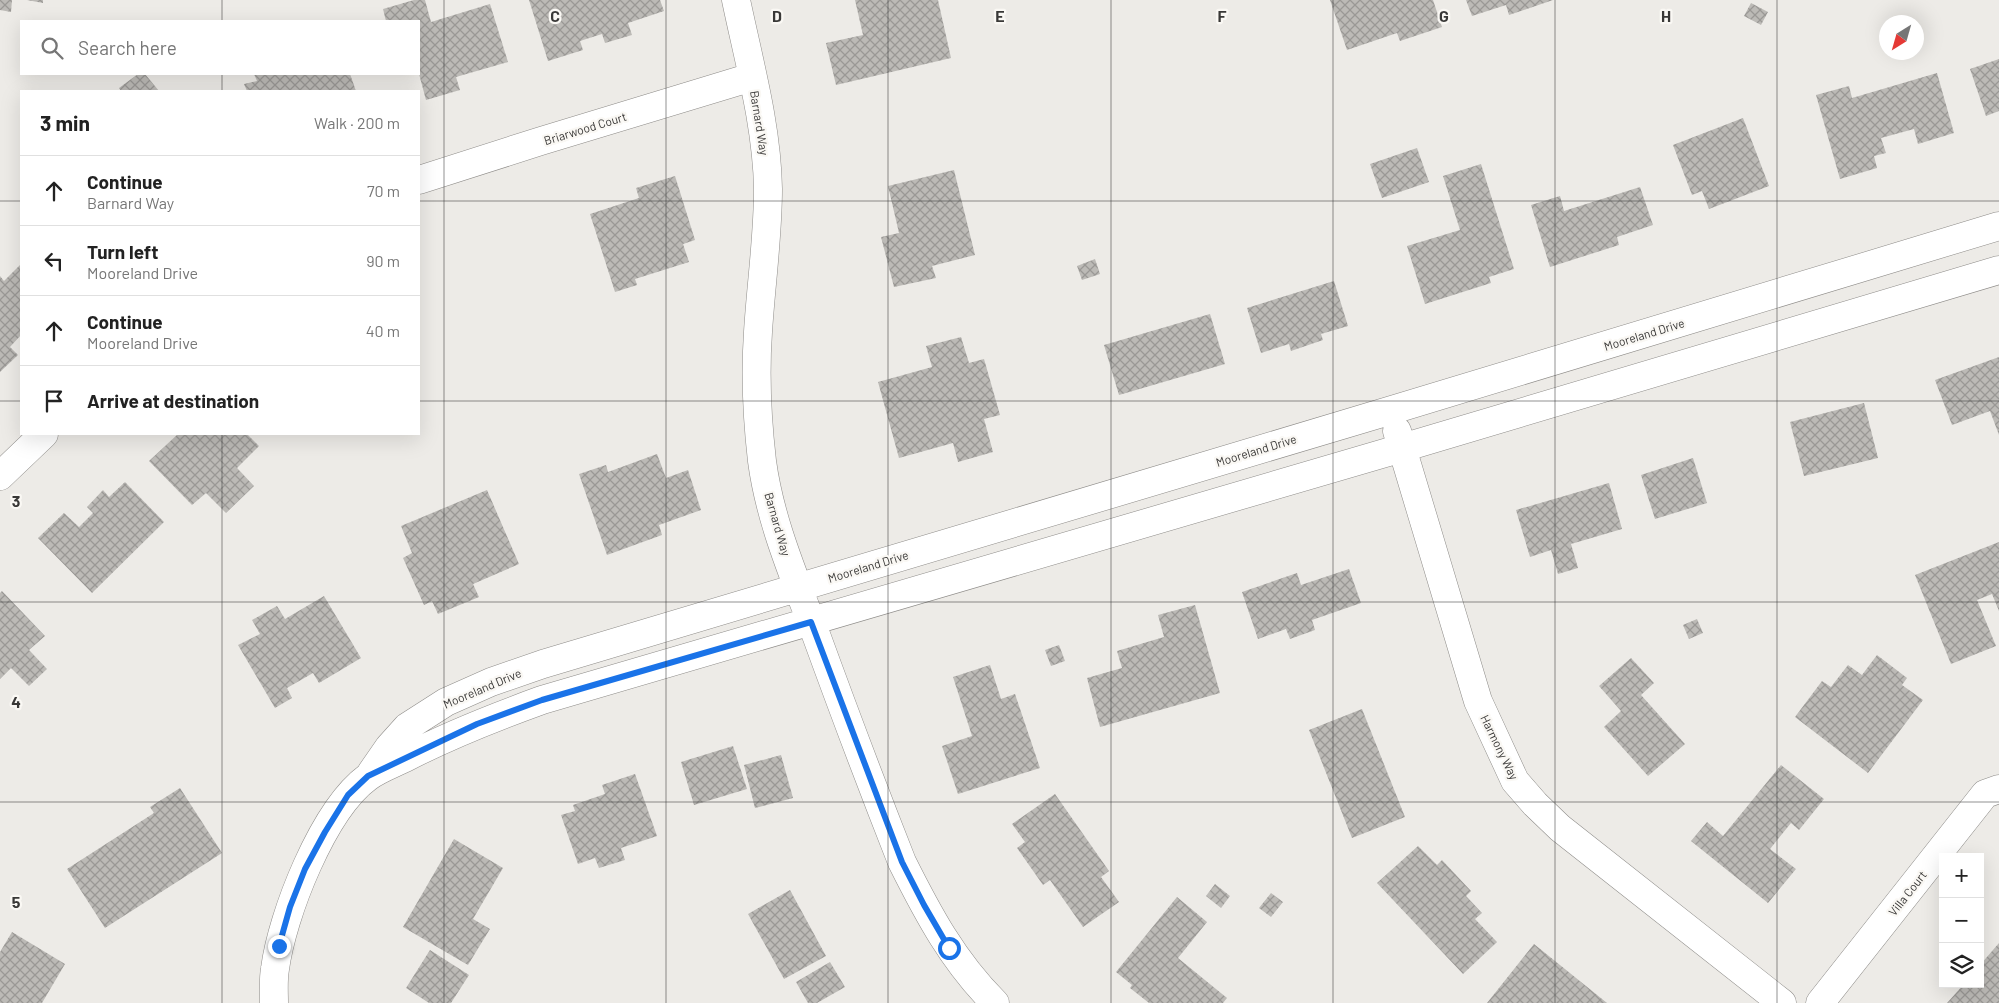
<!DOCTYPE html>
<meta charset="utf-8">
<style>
:root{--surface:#fff;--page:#f2f2f2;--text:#222;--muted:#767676;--line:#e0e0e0}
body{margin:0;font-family:Barlow,sans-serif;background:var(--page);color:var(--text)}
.controls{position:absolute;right:15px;bottom:15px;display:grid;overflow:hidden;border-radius:0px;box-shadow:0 5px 20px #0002}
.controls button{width:45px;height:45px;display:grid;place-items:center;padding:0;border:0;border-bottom:1px solid var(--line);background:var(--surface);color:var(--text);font:25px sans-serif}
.compass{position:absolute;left:1879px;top:15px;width:45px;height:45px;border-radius:50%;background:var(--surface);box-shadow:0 5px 20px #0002;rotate:217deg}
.stop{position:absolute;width:15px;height:15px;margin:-11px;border:4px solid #1a73e8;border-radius:50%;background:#fff}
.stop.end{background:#1a73e8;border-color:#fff;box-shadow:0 1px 5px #0008}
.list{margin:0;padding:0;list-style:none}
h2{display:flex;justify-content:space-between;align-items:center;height:65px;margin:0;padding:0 20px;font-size:21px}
h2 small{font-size:16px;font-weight:400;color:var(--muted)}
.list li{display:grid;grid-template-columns:32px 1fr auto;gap:15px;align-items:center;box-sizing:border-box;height:70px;padding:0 20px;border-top:1px solid var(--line)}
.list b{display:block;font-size:19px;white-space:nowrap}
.list p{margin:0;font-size:16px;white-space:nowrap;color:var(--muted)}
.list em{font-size:16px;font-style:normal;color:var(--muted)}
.icon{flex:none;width:28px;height:28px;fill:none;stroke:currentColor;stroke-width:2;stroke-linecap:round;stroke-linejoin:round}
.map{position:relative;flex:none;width:1999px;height:1003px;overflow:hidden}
.search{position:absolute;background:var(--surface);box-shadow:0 5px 20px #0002;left:20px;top:20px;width:400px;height:55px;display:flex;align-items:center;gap:12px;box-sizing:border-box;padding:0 18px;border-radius:0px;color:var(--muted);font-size:19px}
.panel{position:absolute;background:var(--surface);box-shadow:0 5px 20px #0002;left:20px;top:90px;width:400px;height:345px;border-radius:0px}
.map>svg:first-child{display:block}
.building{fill:url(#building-cross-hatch)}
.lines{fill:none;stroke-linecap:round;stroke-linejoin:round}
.minor-casing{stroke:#8e8c89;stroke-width:29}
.minor{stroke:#fff;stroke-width:28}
.route{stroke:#1a73e8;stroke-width:6}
.grid{fill:none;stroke:#393837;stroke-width:1;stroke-opacity:0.55}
.labels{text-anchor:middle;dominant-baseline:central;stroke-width:4.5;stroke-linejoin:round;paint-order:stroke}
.street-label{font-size:12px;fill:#393837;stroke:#faf8f4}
.grid-label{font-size:16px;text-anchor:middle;font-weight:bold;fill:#393837;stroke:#faf8f4;stroke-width:4.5;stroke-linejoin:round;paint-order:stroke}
</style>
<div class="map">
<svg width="1999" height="1003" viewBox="0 0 1999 1003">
<defs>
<pattern id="building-cross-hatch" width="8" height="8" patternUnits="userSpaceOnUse" patternTransform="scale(1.25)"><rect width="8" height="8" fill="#bcbab6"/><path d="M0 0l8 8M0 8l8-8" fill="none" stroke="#9a9895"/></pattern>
</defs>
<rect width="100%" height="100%" fill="#edebe7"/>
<path class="building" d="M0,0H12L11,12L0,10Z
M27,0H43V3Z
M414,0H425L431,22L490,4L508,62L456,77L460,90L426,100L419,74V21H386L383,9Z
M529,0H660L664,11L628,23L632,35L605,43L602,34L580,41L583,50L548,61Z
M855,0H938L951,58L836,85L826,43L863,35Z
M1330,0H1433L1442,27L1400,41L1397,33L1347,50Z
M1466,0H1553L1509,15L1506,5L1472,16Z
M1751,3L1768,12L1761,25L1744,16Z
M1999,59V111L1986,116L1970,69Z
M1937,73L1954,133L1918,144L1914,129L1881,138L1886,153L1874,156L1877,168L1840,179L1816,95L1849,86L1852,98Z
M138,74H145L159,91H121L119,88Z
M254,74H350L356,91H247L244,84L257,81Z
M1743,118L1769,186L1709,209L1702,191L1692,195L1673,145Z
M1417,148L1429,182L1382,198L1370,164Z
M1481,164L1514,269L1489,277L1491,283L1425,304L1407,246L1460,230L1443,176Z
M954,170L975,255L932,266L936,278L894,287L881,237L899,233L888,186Z
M675,176L695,240L683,244L689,262L635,279L637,285L615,292L590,214L639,198L636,188Z
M1640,187L1653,225L1617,237L1619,245L1550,267L1531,205L1560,196L1564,211Z
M1095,259L1100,274L1082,280L1077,266Z
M21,264V335L10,347L18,355L0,372V276L4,281Z
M1334,281L1348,326L1321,334L1323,340L1291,351L1289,344L1261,353L1247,308Z
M1210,314L1225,364L1119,395L1104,345Z
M961,337L969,363L984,359L1000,415L984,419L993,452L958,462L953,443L899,458L878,382L932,367L926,346Z
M1999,357V435L1990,411L1952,425L1935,380Z
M1864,403L1878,458L1804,476L1790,422Z
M178,434H247L259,446L237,468L254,486L226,513L206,493L192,505L149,461Z
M657,454L666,478L688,470L701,510L659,525L662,535L607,555L579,474L606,465L608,472Z
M1693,458L1707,503L1655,519L1641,475Z
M125,482L164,522L92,593L38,538L64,513L79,527L93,513L87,507L103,490L109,497Z
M1609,483L1622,529L1571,544L1578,568L1558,574L1551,550L1530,557L1516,510Z
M487,490L519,564L473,584L479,597L438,614L432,601L424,605L403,558L412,553L401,526Z
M1999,542V611L1992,594L1977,600L1996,646L1951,664L1915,575Z
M1349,569L1361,603L1312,620L1315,630L1290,639L1286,629L1258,639L1242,592L1297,573L1301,585Z
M2,591L45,636L29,650L47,669L29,686L11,668L0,679V593Z
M324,596L361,658L319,683L313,673L287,688L292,698L275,708L238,645L260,634L252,620L277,606L285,619Z
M1195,605L1220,693L1100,727L1087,678L1122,668L1117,651L1164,637L1158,615Z
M1697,619L1703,633L1689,639L1683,625Z
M1059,645L1065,661L1051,666L1045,650Z
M1877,655L1907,678L1902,685L1923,700L1868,773L1795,717L1822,681L1831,687L1848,665L1862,675Z
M1631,658L1654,683L1641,695L1685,744L1648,776L1604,727L1621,711L1599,686Z
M990,665L1001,699L1015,694L1040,768L958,794L942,746L972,736L953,677Z
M1362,709L1405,817L1352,838L1309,730Z
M733,746L747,789L694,805L681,762Z
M781,755L793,798L755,808L744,765Z
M1781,765L1824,799L1799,830L1791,823L1770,849L1796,869L1768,903L1691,841L1707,822L1723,836Z
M635,774L657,836L621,848L625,860L599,868L595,858L578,864L561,815L575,811L573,805L605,794L602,785Z
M180,788L222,853L105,928L67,869L154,813L150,807Z
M1055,794L1109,871L1101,877L1119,902L1083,927L1050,880L1043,885L1017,848L1025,842L1012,824Z
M454,839L503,868L473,919L490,929L468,965L403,927Z
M1418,846L1437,865L1442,860L1471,891L1466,896L1482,913L1475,919L1497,942L1463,974L1377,883Z
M1215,884L1230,896L1221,908L1206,896Z
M790,890L826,956L784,979L748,914Z
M1271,893L1283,902L1271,917L1259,908Z
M1177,897L1207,922L1178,958L1227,998L1223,1003H1149L1130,988L1132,985L1116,972Z
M12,932L65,964L42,1003H0V952Z
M1999,943V1003H1947L1964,984H1980V965Z
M1534,944L1607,1003H1487Z
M430,950L469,975L451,1003H429L406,988Z
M830,962L845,987L817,1003H808L796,982Z"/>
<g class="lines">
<g class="minor-casing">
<path id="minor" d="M736,0C749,62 767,126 768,189C768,237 761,284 758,332C755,375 757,418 762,461C770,521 794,576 815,632C843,709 872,786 902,862C928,914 953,961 995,1003
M419,180L541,141L752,77
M1397,431L1478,701L1515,781L1535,804L1560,828L1782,1003
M0,476L44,434
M371,773L389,747L407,727L446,702L491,682L543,664L1392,410L1999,226
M274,1003C274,992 273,980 275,969C282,915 323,810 368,777C379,769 393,764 405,758C449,735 495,717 542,700L1402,448L1999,270
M1820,1003L1985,794L1999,789"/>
</g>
<use href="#minor" class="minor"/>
</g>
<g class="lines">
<path class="route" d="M279,946L290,907L305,869L325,832L348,795L368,776L477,724L542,700L811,622L902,862L924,905L949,948"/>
</g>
<path class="grid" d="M222,0V21M444,0V1003M666,0V1003M888,0V1003M1111,0V1003M1333,0V1003M1555,0V1003M1777,0V1003M222,74V91M0,201H21M419,201H1999M0,401H21M419,401H1999M222,434V1003M0,602H1999M0,802H1999"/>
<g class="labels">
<g class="street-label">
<text transform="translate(760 123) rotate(81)">Barnard Way</text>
<text transform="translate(585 128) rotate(-17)">Briarwood Court</text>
<text transform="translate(1644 334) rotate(-17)">Mooreland Drive</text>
<text transform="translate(1256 450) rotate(-17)">Mooreland Drive</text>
<text transform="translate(778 524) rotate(74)">Barnard Way</text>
<text transform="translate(868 566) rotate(-17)">Mooreland Drive</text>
<text transform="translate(482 688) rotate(-23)">Mooreland Drive</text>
<text transform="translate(1500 747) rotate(64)">Harmony Way</text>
<text transform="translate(1907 893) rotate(-52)">Villa Court</text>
</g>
</g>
<g class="grid-label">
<text x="555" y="22">C</text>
<text x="777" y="22">D</text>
<text x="1000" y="22">E</text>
<text x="1222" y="22">F</text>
<text x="1444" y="22">G</text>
<text x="1666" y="22">H</text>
<text x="16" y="507">3</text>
<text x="16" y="708">4</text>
<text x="16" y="908">5</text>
</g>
</svg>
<div class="controls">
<button>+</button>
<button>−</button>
<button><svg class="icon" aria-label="layers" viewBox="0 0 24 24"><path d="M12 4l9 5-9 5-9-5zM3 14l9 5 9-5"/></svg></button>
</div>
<svg class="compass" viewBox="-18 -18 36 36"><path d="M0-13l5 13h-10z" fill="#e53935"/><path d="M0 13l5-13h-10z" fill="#767676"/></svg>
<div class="stop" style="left:949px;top:948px"></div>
<div class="stop end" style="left:279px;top:946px"></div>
<div class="search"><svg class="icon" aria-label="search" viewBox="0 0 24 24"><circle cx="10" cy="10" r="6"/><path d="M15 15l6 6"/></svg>Search here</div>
<section class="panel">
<h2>3 min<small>Walk · 200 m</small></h2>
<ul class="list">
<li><svg class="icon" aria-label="ahead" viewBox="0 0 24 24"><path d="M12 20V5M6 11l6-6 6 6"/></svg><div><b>Continue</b><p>Barnard Way</p></div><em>70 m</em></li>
<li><svg class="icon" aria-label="left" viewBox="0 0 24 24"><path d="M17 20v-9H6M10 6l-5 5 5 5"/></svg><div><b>Turn left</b><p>Mooreland Drive</p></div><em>90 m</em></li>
<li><svg class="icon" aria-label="ahead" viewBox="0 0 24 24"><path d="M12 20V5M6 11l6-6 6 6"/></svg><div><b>Continue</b><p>Mooreland Drive</p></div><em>40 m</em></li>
<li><svg class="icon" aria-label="arrive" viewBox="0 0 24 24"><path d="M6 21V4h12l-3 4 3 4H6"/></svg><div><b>Arrive at destination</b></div></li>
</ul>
</section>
</div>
